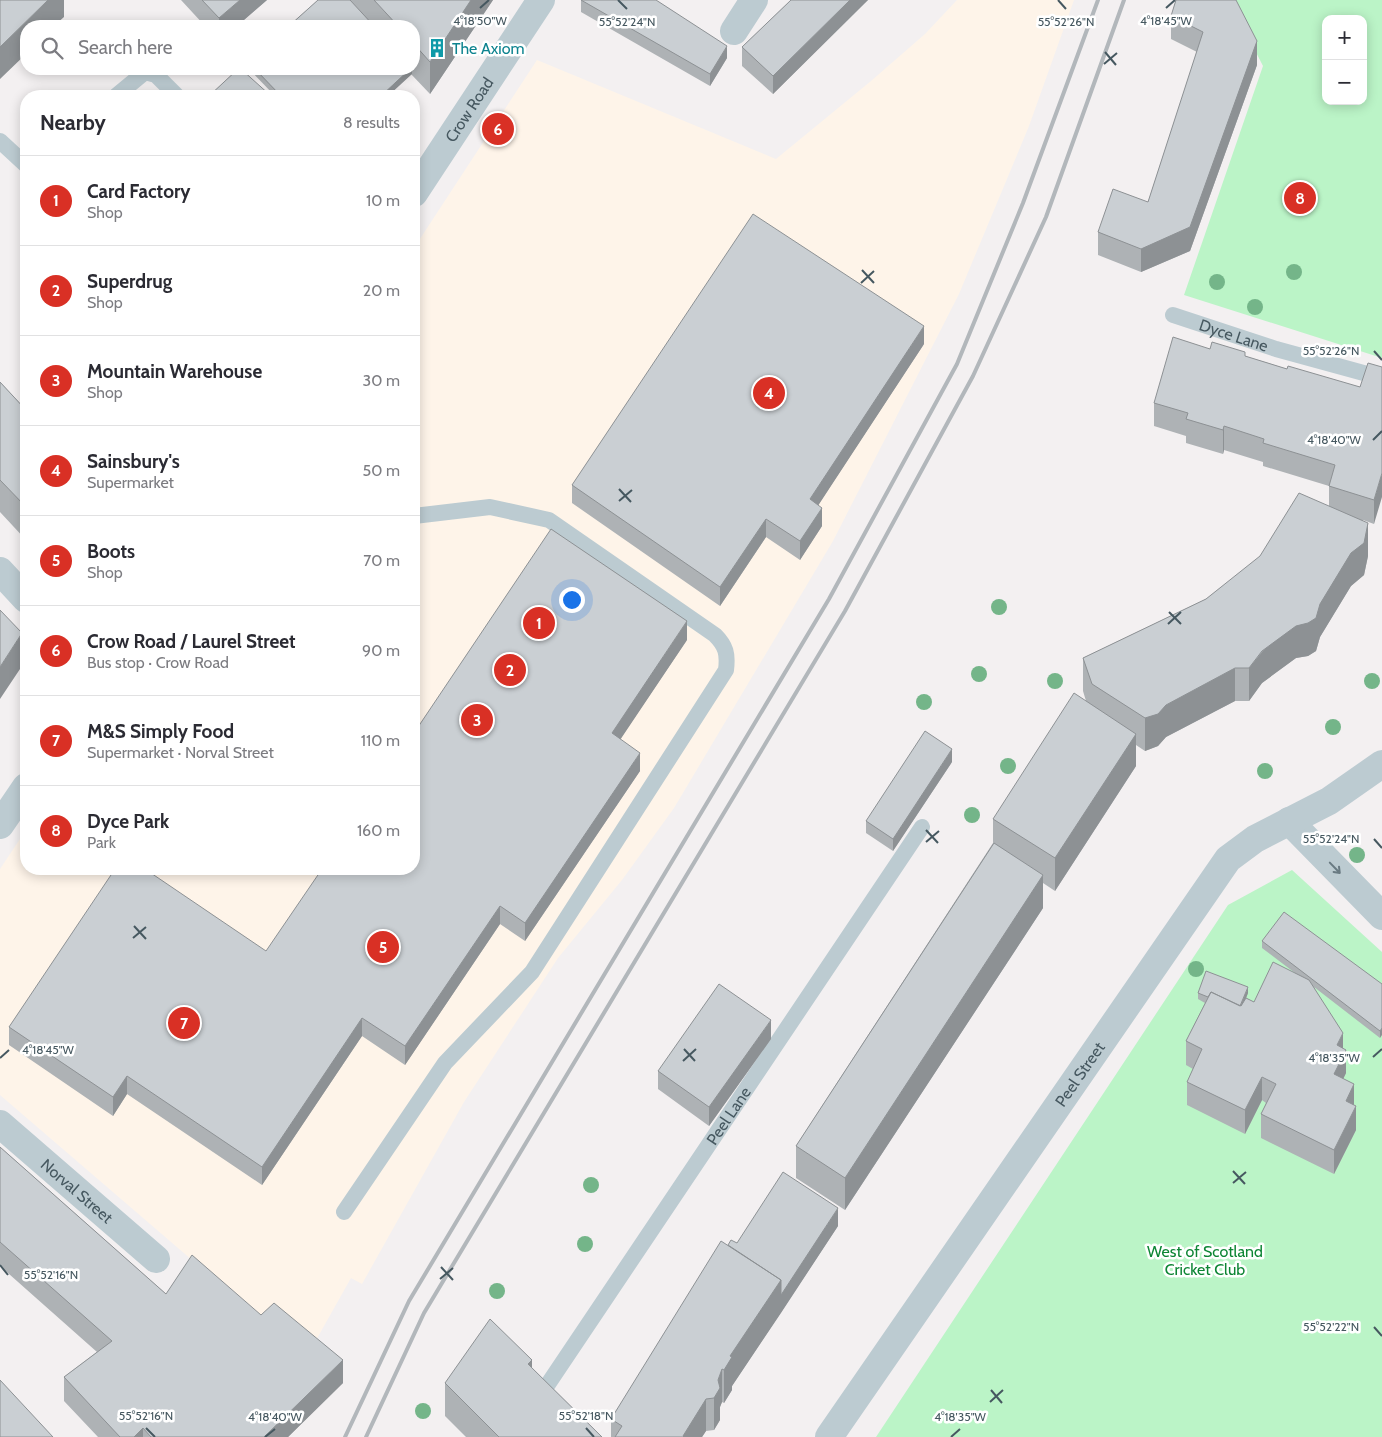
<!DOCTYPE html>
<meta charset="utf-8">
<style>
:root{--surface:#fff;--page:#f7f7f7;--text:#2b2b33;--muted:#7c7c81;--line:#e1e1e2;--accent:#d93025}
body{margin:0;font-family:Cabin,sans-serif;background:var(--page);color:var(--text)}
.controls{position:absolute;right:15px;top:15px;display:grid;overflow:hidden;border-radius:10px;box-shadow:0 2px 12px #0003}
.controls button{width:45px;height:45px;display:grid;place-items:center;padding:0;border:0;border-bottom:1px solid var(--line);background:var(--surface);color:var(--text);font:25px sans-serif}
.you{position:absolute;left:571px;top:599px;width:18px;height:18px;margin:-12px;border:4px solid #fff;border-radius:50%;background:#1a73e8;box-shadow:0 0 0 8px #1a73e833}
.badge{display:grid;place-items:center;width:32px;height:32px;border-radius:50%;background:var(--accent);color:#fff;font-size:16px;font-weight:700}
.pin{position:absolute;translate:-50% -50%;border:2px solid #fff;box-shadow:0 1px 5px #0006}
.list{margin:0;padding:0;list-style:none}
h2{display:flex;justify-content:space-between;align-items:center;height:65px;margin:0;padding:0 20px;font-size:21px}
h2 small{font-size:16px;font-weight:400;color:var(--muted)}
.list li{display:grid;grid-template-columns:32px 1fr auto;gap:15px;align-items:center;box-sizing:border-box;height:90px;padding:0 20px;border-top:1px solid var(--line)}
.list b{display:block;font-size:19px;white-space:nowrap}
.list p{margin:0;font-size:16px;white-space:nowrap;color:var(--muted)}
.list em{font-size:16px;font-style:normal;color:var(--muted)}
.icon{flex:none;width:28px;height:28px;fill:none;stroke:currentColor;stroke-width:2;stroke-linecap:round;stroke-linejoin:round}
.map{position:relative;flex:none;width:1382px;height:1437px;overflow:hidden}
.search{position:absolute;background:var(--surface);box-shadow:0 2px 12px #0003;left:20px;top:20px;width:400px;height:55px;display:flex;align-items:center;gap:12px;box-sizing:border-box;padding:0 18px;border-radius:20px;color:var(--muted);font-size:19px}
.panel{position:absolute;background:var(--surface);box-shadow:0 2px 12px #0003;left:20px;top:90px;width:400px;height:785px;border-radius:20px}
.map>svg:first-child{display:block}
.commercial{fill:#fef4e9}
.green{fill:#bbf4c7;fill-rule:evenodd}
.lines{fill:none;stroke-linecap:round;stroke-linejoin:round}
.service{stroke:#bccbd1;stroke-width:16}
.minor{stroke:#bccbd1;stroke-width:28}
.tertiary{stroke:#bccbd1;stroke-width:28}
.rail{stroke:#b2b7bb;stroke-width:4}
.tree{fill:#74b589}
.wall{fill:#aeb2b5}
.shaded-wall{fill:#8d9194}
.building{fill:#cacfd3;stroke:#8d9194}
.oneway{stroke:#697a82}
.ticks{fill:none;stroke:#465860;stroke-width:2}
.labels{text-anchor:middle;dominant-baseline:central;stroke-width:5;stroke-linejoin:round;paint-order:stroke}
.culture-label{font-size:16px;fill:#0d838f;stroke:#fff;text-anchor:start}
.street-label{font-size:16px;fill:#465860;stroke:#fff}
.park-label{font-size:16px;fill:#0d8534;stroke:#fff}
.ticks-label{font-size:12px;text-anchor:middle;fill:#465860;stroke:#fff;stroke-width:5;stroke-linejoin:round;paint-order:stroke}
</style>
<div class="map">
<svg width="1382" height="1437" viewBox="0 0 1382 1437">
<rect width="100%" height="100%" fill="#f3f0f1"/>
<path class="commercial" d="M957,0H1074L1029,126L959,294L833,541L674,808L622,880L558,958L464,1102L362,1284L351,1278L306,1358L0,1095V869L26,830V869H414V248L537,60L776,159L871,81L925,34Z"/>
<path class="green" d="M1195,0H1382V358L1184,295L1263,66L1239,19ZM1326,19H1363V101H1326Z
M1292,870L1382,952V1437H876L1228,905Z"/>
<g class="lines">
<g class="service">
<path d="M116,96L145,72L156,75L177,96"/>
<path d="M0,141L26,165"/>
<path id="s1" d="M1173,315L1276,349L1382,378"/>
<path d="M344,1212L445,1063L532,972L726,670C728,654 726,646 715,635L549,520L490,507L414,516"/>
<path id="s2" d="M536,1402L922,827"/>
</g>
<g class="minor">
<path d="M734,31L754,0"/>
<path d="M0,571L26,599"/>
<path d="M1289,821L1382,916"/>
<path id="s3" d="M0,1124L156,1259"/>
<path id="s4" d="M829,1437L1228,859L1255,839L1329,801L1382,764"/>
</g>
<g class="tertiary">
<path id="s5" d="M414,193L541,0"/>
<path d="M0,825L26,787"/>
</g>
<path class="rail" d="M345,1437L409,1301L829,599L957,364L1023,203L1098,0
M366,1437L424,1313L845,611L973,376L1046,217L1124,0"/>
</g>
<g class="tree">
<circle cx="1294" cy="272" r="8"/>
<circle cx="1217" cy="282" r="8"/>
<circle cx="1255" cy="307" r="8"/>
<circle cx="999" cy="607" r="8"/>
<circle cx="979" cy="674" r="8"/>
<circle cx="1055" cy="681" r="8"/>
<circle cx="1372" cy="681" r="8"/>
<circle cx="924" cy="702" r="8"/>
<circle cx="1333" cy="727" r="8"/>
<circle cx="1008" cy="766" r="8"/>
<circle cx="1265" cy="771" r="8"/>
<circle cx="972" cy="815" r="8"/>
<circle cx="1357" cy="855" r="8"/>
<circle cx="1196" cy="969" r="8"/>
<circle cx="591" cy="1185" r="8"/>
<circle cx="585" cy="1244" r="8"/>
<circle cx="497" cy="1291" r="8"/>
<circle cx="423" cy="1411" r="8"/>
</g>
<path class="wall" d="M181,0H267L237,26H205Z
M318,0H493L430,94L411,74L388,96H275L249,69H414V26H289Z
M581,0L727,58L710,86L581,12Z
M791,0H868L773,94L742,66V47Z
M1176,0L1257,65L1190,251L1141,272L1098,255V232L1148,202L1197,52L1171,39V16Z
M924,344L818,505L822,526L800,560L766,537L720,606L572,503V485Z
M1210,349L1245,356L1287,369L1360,387L1382,367L1374,524L1363,520L1368,556L1364,575L1351,586L1320,637L1316,651L1308,656L1296,658L1262,683L1249,701H1235L1166,737L1158,746L1145,751L1136,745V766L1055,891L1043,883V908L845,1210L796,1178V1146L993,843V819L1086,701L1083,691V658L1206,599L1329,506V486L1263,466V462L1224,450L1223,454L1186,443V436L1154,426V403Z
M0,382L26,410V540L0,512Z
M687,640L620,739L640,771L525,941L500,924L405,1065L362,1036L262,1185L127,1094L113,1116L9,1045V1027L266,951Z
M952,762L893,851L866,833V821Z
M1262,941L1382,984L1380,1038L1314,987L1343,1049L1346,1073L1343,1079L1354,1105L1356,1130L1334,1174L1261,1138V1114L1266,1103L1262,1100L1245,1134L1187,1105V1082L1193,1069L1186,1065V1041L1205,1003L1198,999V993H1248L1246,998L1254,1002L1295,973L1262,948Z
M771,1039L709,1126L658,1089V1071Z
M0,1147L166,1294L261,1315L343,1383L288,1437H98L64,1401V1377L97,1352L0,1266Z
M838,1226L732,1386V1390L724,1403L722,1402L720,1407V1420L714,1430L706,1431L702,1437H611V1419L728,1245L737,1243Z
M532,1368L602,1437H466L445,1416V1383Z"/>
<path class="shaded-wall" d="M48,0H64V17L54,26H26V54L0,79V47Z
M240,0H267L237,26H219V18Z
M471,0H493L430,94V62Z
M850,0H868L773,94V76Z
M1257,41V65L1190,251L1141,272V249Z
M727,46V58L710,86V74Z
M410,69H412V74L388,96H381Z
M924,326V344L810,518V499Z
M1224,426V450L1223,454V430Z
M1382,473V497L1374,524V500Z
M822,508V526L800,560V541Z
M766,519V537L720,606V587Z
M1368,523V556L1364,575L1351,586L1320,637L1316,651L1308,656L1296,658L1262,683L1249,701V668Z
M687,621V640L612,752V733Z
M22,633V666L0,699V667Z
M1235,668V701L1166,737L1158,746L1145,751V718L1166,705Z
M1136,734V766L1055,891V858Z
M952,749V762L893,851V839Z
M640,753V771L525,941V923Z
M1043,875V908L845,1210V1178Z
M500,906V924L405,1065V1046Z
M1248,987V993L1239,1016V1010Z
M362,1018V1036L262,1185V1167Z
M771,1020V1039L709,1126V1107Z
M1382,1028V1035L1380,1038V1031Z
M1343,1033V1054L1346,1050V1073L1334,1098V1074L1337,1045Z
M127,1076V1094L113,1116V1097Z
M1262,1077V1100L1245,1134V1110Z
M1354,1084V1108L1346,1101Z
M1356,1106V1130L1334,1174V1150Z
M838,1208V1226L781,1313V1295Z
M781,1280V1313L732,1386V1390L724,1403V1370L730,1356Z
M343,1360V1383L288,1437H264Z
M532,1360V1393L528,1364Z
M722,1369V1402L720,1407V1420L714,1430V1398L718,1380Z
M706,1399V1431L702,1437H683V1436Z
M143,1428V1437H134Z"/>
<path class="building" d="M0,0H48L0,47Z
M202,0H240L219,18Z
M318,0H350L374,26H289Z
M374,0H471L430,62L414,44V26H398Z
M581,0H656L727,46L710,74Z
M791,0H850L773,76L742,47Z
M1176,0H1236L1257,41L1190,227L1141,249L1098,232L1113,189L1148,202L1203,32L1171,16Z
M238,69H241L271,96H209Z
M255,69H410L381,96H281Z
M753,214L924,326L810,499L822,508L800,541L766,519L720,587L572,485Z
M1173,337L1210,349L1212,342L1245,352V356L1287,369L1288,366L1360,387L1368,363L1382,367V473L1374,500L1329,486L1335,465L1263,443L1264,439L1224,426L1223,430L1186,419L1188,413L1154,403Z
M0,382L26,410V507L0,480Z
M1299,493L1368,523L1364,543L1351,553L1320,604L1316,618L1308,623L1296,626L1262,651L1249,668H1235L1166,705L1158,714L1145,718L1092,684L1083,658L1206,599L1260,556Z
M551,529L687,621L612,733L640,753L525,923L500,906L405,1046L362,1018L262,1167L127,1076L113,1097L9,1027L115,869H145L266,951L322,869H414V733Z
M0,610L22,633L0,667Z
M1074,693L1136,734L1055,858L993,819Z
M925,731L952,749L893,839L866,821Z
M994,843L1043,875L845,1178L796,1146Z
M1284,912L1382,984V1028L1380,1031L1262,941Z
M1273,962L1309,980L1343,1033L1337,1045L1346,1050L1334,1074L1354,1084L1346,1101L1356,1106L1334,1150L1261,1114L1276,1084L1262,1077L1245,1110L1187,1082L1202,1049L1186,1041L1211,992L1241,1006L1246,998L1254,1002Z
M1206,971L1248,987L1240,1006L1211,992L1208,997L1198,993Z
M719,984L771,1020L709,1107L658,1071Z
M0,1147L166,1294L192,1255L261,1315L274,1303L343,1360L264,1437H151L143,1428L134,1437H120L64,1377L112,1341L0,1242Z
M783,1172L838,1208L781,1295V1280L728,1245L731,1240L737,1243Z
M721,1241L781,1280L730,1356L732,1357L724,1370L722,1369L718,1380L720,1388L714,1398L706,1399L683,1436L684,1437H615L622,1426L611,1419Z
M490,1319L532,1360L528,1364L602,1437H499L445,1383Z
M0,1380L53,1437H0Z"/>
<defs><path id="oneway-shaft" d="M-6 0H5M1.5-3L5.5 0L1.5 3" fill="none" stroke-width="1.6" stroke-linecap="round" stroke-linejoin="round" transform="scale(1.25)"/></defs>
<use class="oneway" href="#oneway-shaft" transform="translate(1335 868) rotate(46)"/>
<path class="ticks" d="M618,0L627,9M1058,0L1066,9M480,8L489,0M1166,8L1175,0M1105,52L1116,65M1104,64L1117,53M862,270L874,283M861,283L874,271M1374,351L1382,360M1373,440L1382,431M619,489L631,502M619,501L632,490M1169,612L1181,624M1168,624L1181,612M926,830L938,843M1374,839L1382,848M926,842L939,831M134,926L146,939M133,938L146,927M684,1049L695,1061M1373,1057L1382,1049M0,1058L9,1050M683,1061L696,1049M1233,1171L1245,1184M1233,1183L1246,1172M0,1265L8,1275M441,1267L453,1280M440,1279L453,1268M1374,1327L1382,1336M991,1390L1002,1403M990,1402L1003,1390M146,1428L155,1437M586,1428L594,1437M265,1437L275,1429M951,1437L960,1429"/>
<defs>
<g id="building-bare" transform="scale(1.5)"><path d="M-4-6H4V6H1V3H-1V6H-4ZM-2.5-4.3h1.7v1.8h-1.7ZM.8-4.3h1.7v1.8H.8ZM-2.5-1h1.7V.8h-1.7ZM.8-1h1.7V.8H.8Z" fill="#0f9aa8" stroke="#fff" stroke-width="2.5" paint-order="stroke"/></g>
</defs>
<g fill-rule="evenodd">
<use href="#building-bare" x="437" y="48"/>
</g>
<g class="labels">
<g class="culture-label">
<text x="452" y="48">The Axiom</text>
</g>
<g class="street-label">
<text stroke="none"><textPath href="#s5" startOffset="100">Crow Road</textPath></text>
<text stroke="none"><textPath href="#s1" startOffset="64">Dyce Lane</textPath></text>
<text stroke="none"><textPath href="#s4" startOffset="441">Peel Street</textPath></text>
<text stroke="none"><textPath href="#s2" startOffset="345">Peel Lane</textPath></text>
<text stroke="none"><textPath href="#s3" startOffset="102">Norval Street</textPath></text>
</g>
<g class="park-label">
<text x="1205" y="1251">West of Scotland<tspan x="1205" dy="18">Cricket Club</tspan></text>
</g>
</g>
<g class="ticks-label">
<text x="480" y="25">4°18'50"W</text>
<text x="1166" y="25">4°18'45"W</text>
<text x="627" y="26">55°52'24"N</text>
<text x="1066" y="26">55°52'26"N</text>
<text x="1331" y="355">55°52'26"N</text>
<text x="1334" y="444">4°18'40"W</text>
<text x="1331" y="843">55°52'24"N</text>
<text x="48" y="1054">4°18'45"W</text>
<text x="1334" y="1062">4°18'35"W</text>
<text x="51" y="1279">55°52'16"N</text>
<text x="1331" y="1331">55°52'22"N</text>
<text x="146" y="1420">55°52'16"N</text>
<text x="586" y="1420">55°52'18"N</text>
<text x="275" y="1421">4°18'40"W</text>
<text x="960" y="1421">4°18'35"W</text>
</g>
</svg>
<div class="controls">
<button>+</button>
<button>−</button>
</div>
<div class="you"></div>
<div class="pin badge" style="left:539px;top:623px">1</div>
<div class="pin badge" style="left:510px;top:670px">2</div>
<div class="pin badge" style="left:477px;top:720px">3</div>
<div class="pin badge" style="left:769px;top:393px">4</div>
<div class="pin badge" style="left:383px;top:947px">5</div>
<div class="pin badge" style="left:498px;top:129px">6</div>
<div class="pin badge" style="left:184px;top:1023px">7</div>
<div class="pin badge" style="left:1300px;top:198px">8</div>
<div class="search"><svg class="icon" aria-label="search" viewBox="0 0 24 24"><circle cx="10" cy="10" r="6"/><path d="M15 15l6 6"/></svg>Search here</div>
<section class="panel">
<h2>Nearby<small>8 results</small></h2>
<ul class="list">
<li><span class="badge">1</span><div><b>Card Factory</b><p>Shop</p></div><em>10 m</em></li>
<li><span class="badge">2</span><div><b>Superdrug</b><p>Shop</p></div><em>20 m</em></li>
<li><span class="badge">3</span><div><b>Mountain Warehouse</b><p>Shop</p></div><em>30 m</em></li>
<li><span class="badge">4</span><div><b>Sainsbury's</b><p>Supermarket</p></div><em>50 m</em></li>
<li><span class="badge">5</span><div><b>Boots</b><p>Shop</p></div><em>70 m</em></li>
<li><span class="badge">6</span><div><b>Crow Road / Laurel Street</b><p>Bus stop · Crow Road</p></div><em>90 m</em></li>
<li><span class="badge">7</span><div><b>M&amp;S Simply Food</b><p>Supermarket · Norval Street</p></div><em>110 m</em></li>
<li><span class="badge">8</span><div><b>Dyce Park</b><p>Park</p></div><em>160 m</em></li>
</ul>
</section>
</div>
